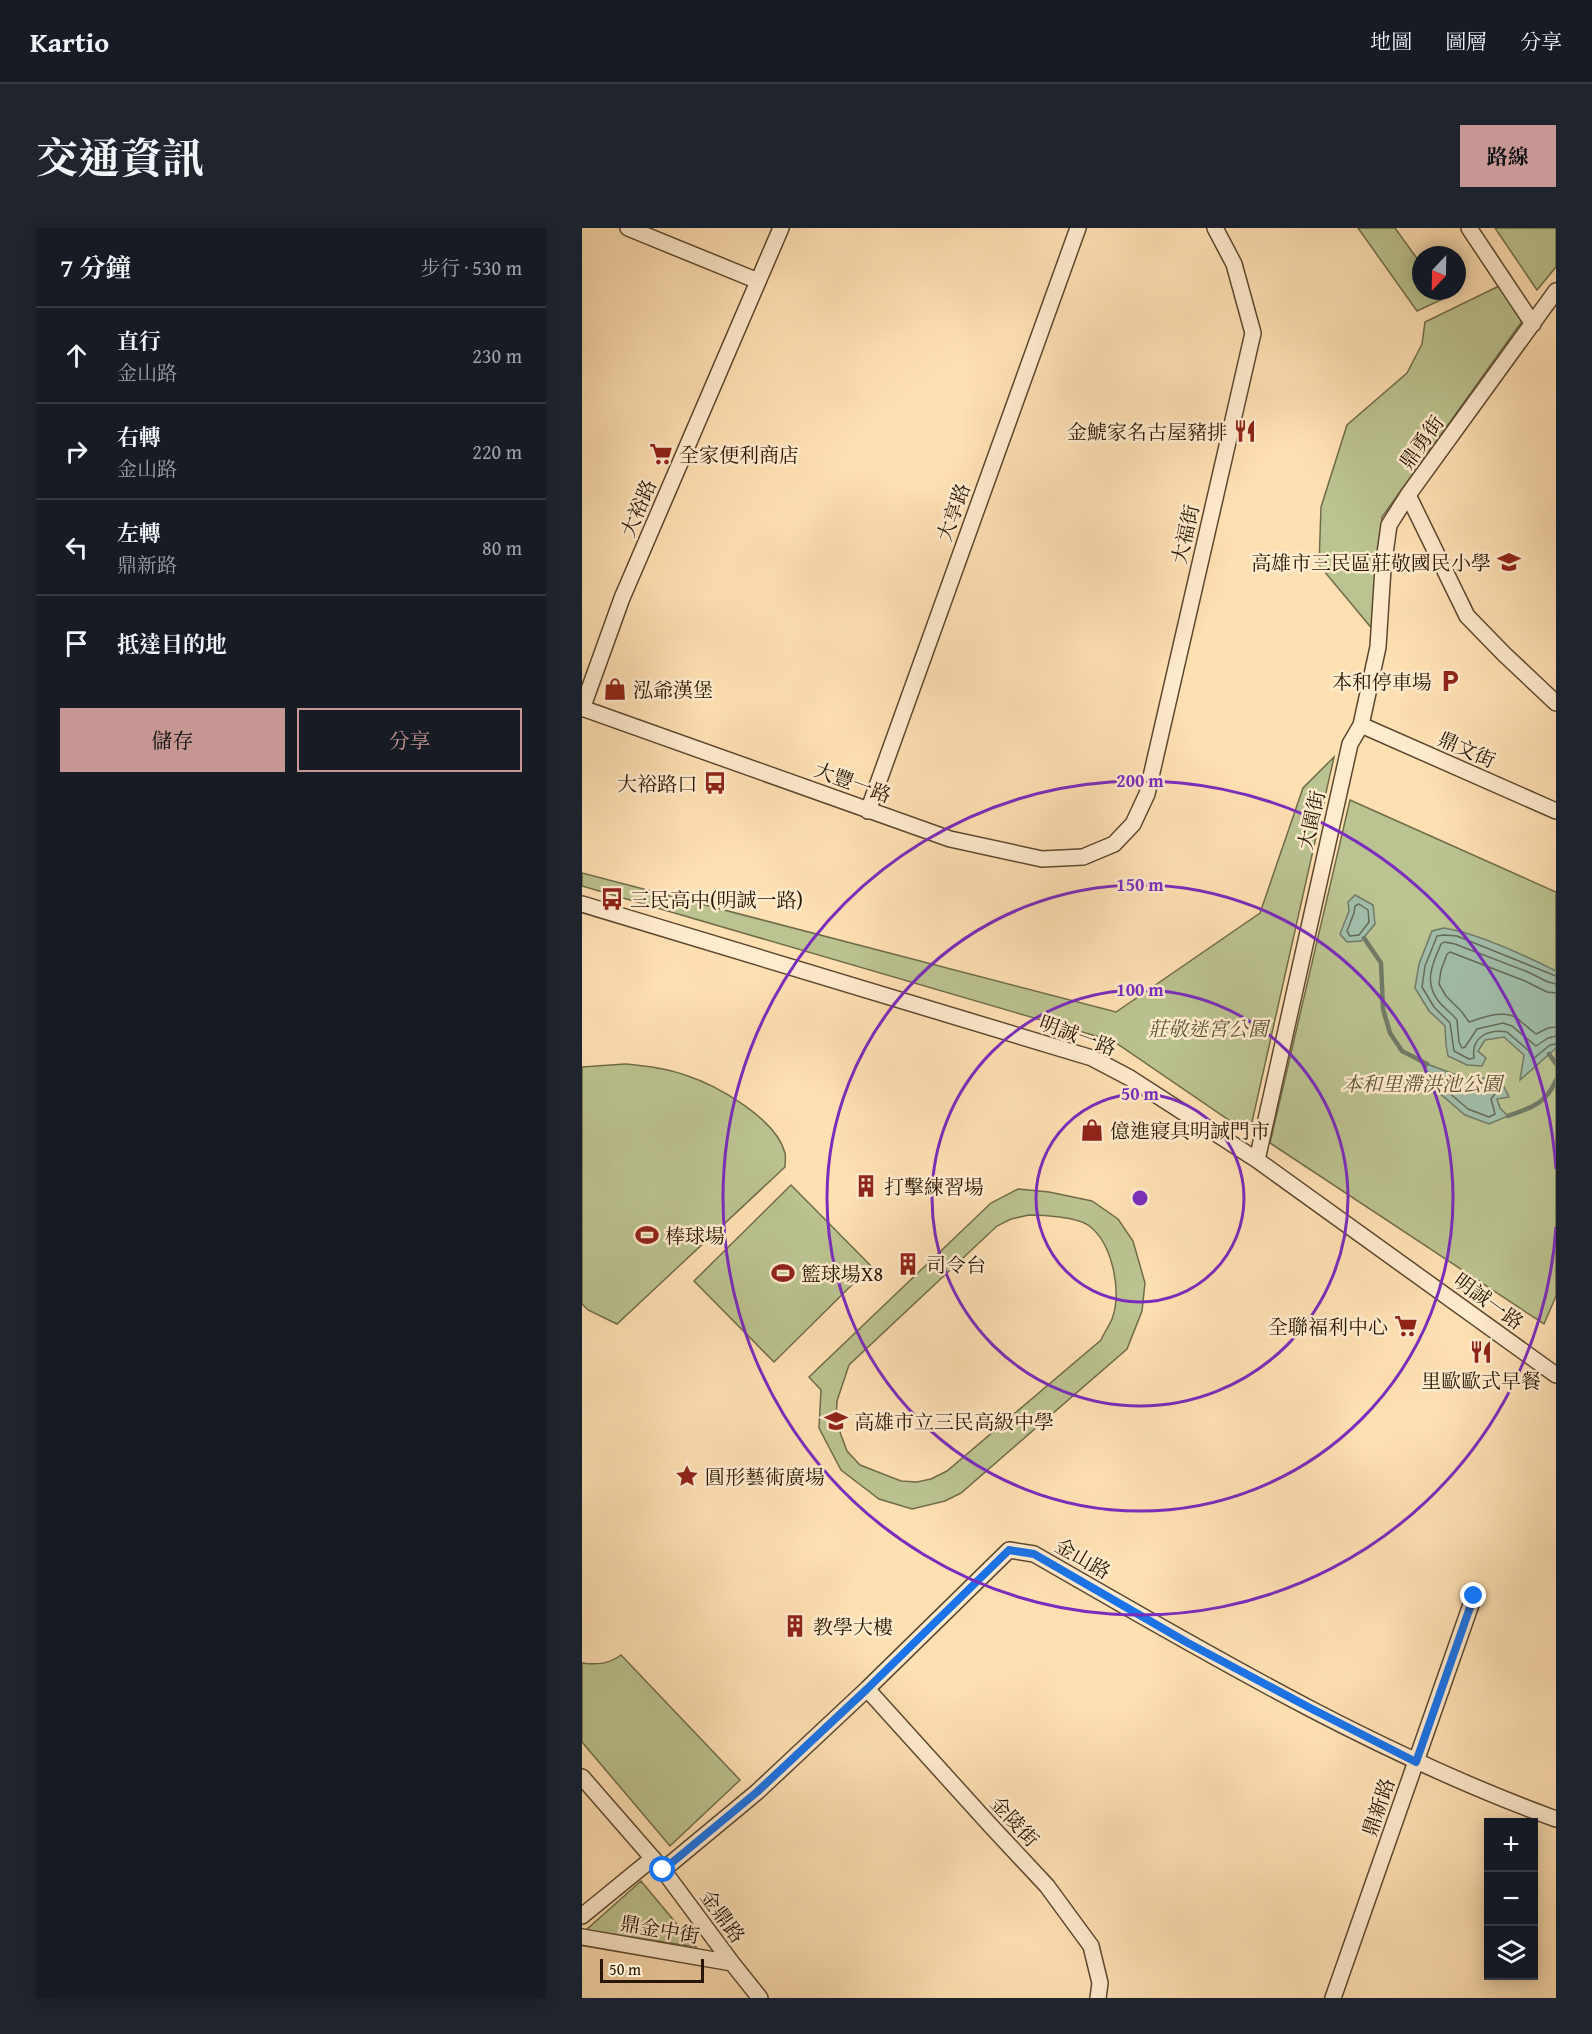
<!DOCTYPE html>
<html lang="zh-TW">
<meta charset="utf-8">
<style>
:root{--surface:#171b24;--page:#20242c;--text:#f1f3f6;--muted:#9ea1a6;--line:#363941;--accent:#c59692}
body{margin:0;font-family:"Gentium Book Plus","Noto Serif TC",serif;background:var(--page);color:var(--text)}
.controls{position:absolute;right:18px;bottom:18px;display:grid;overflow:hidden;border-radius:0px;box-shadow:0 3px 15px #0003}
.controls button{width:54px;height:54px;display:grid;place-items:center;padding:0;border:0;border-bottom:2px solid var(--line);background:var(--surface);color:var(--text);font:30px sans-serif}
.compass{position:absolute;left:830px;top:18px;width:54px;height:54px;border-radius:50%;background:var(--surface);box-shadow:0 3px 15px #0003;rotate:202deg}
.scale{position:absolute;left:18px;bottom:15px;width:104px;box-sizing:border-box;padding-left:6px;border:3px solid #261603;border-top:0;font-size:16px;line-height:21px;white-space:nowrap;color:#261603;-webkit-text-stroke:4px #ffebce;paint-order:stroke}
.stop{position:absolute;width:18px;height:18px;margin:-14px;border:4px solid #1a73e8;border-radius:50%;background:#fff}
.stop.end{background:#1a73e8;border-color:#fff;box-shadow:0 2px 6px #0008}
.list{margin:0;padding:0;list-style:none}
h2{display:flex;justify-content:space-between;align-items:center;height:78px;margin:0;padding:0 24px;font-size:26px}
h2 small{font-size:20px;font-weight:400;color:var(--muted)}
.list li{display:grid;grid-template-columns:39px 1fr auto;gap:18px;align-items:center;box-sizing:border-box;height:96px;padding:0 24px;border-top:2px solid var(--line)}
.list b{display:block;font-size:22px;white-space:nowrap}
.list p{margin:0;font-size:20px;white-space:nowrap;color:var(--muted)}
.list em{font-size:20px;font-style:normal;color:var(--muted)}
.actions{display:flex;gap:12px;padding:18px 24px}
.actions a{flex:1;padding:14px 0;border:2px solid var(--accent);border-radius:0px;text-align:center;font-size:21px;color:var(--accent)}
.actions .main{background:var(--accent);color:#111}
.icon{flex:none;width:33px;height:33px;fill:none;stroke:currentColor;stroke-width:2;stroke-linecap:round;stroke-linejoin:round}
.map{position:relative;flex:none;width:974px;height:1770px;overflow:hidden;border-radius:0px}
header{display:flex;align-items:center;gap:36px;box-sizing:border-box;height:84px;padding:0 30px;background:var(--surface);border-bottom:2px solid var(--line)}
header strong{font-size:28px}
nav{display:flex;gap:33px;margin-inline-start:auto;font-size:21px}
.intro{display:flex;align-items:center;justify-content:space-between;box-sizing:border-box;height:144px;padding:0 36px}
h1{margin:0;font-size:42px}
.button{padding:15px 27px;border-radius:0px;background:var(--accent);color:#111;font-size:21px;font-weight:700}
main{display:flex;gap:36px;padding:0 36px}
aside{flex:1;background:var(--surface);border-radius:0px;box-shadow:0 3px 15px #0003}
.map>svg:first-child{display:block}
.green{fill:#bbc390;stroke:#706c4a;stroke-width:1.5;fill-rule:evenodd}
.water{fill:#a1bdaa;stroke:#707a67;stroke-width:1.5}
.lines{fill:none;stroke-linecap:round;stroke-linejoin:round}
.shore{stroke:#646a56;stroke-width:1.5}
.stream{stroke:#707a67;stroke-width:4.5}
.minor-casing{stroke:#5c482f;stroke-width:18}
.minor{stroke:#ffebce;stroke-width:15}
.route{stroke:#1a73e8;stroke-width:8}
.ring{fill:none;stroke:#7b2cbf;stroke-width:3}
.labels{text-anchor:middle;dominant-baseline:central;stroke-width:5;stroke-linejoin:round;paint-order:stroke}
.poi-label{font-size:20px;fill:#261603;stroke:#ffebce;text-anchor:start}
.street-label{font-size:20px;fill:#261603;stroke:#ffebce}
.park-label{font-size:20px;font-style:italic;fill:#5a5334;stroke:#ffebce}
.centre{fill:#7b2cbf;stroke:#ffebce;stroke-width:3}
.ring-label{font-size:18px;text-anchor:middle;font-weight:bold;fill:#7b2cbf;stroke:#ffebce;stroke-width:5;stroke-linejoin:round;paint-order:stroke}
</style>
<header>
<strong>Kartio</strong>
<nav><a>地圖</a><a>圖層</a><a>分享</a></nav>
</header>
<div class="intro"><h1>交通資訊</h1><a class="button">路線</a></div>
<main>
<aside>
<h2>7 分鐘<small>步行 · 530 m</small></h2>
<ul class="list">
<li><svg class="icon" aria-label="ahead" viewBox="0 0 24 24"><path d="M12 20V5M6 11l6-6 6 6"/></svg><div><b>直行</b><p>金山路</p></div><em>230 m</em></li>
<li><svg class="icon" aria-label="right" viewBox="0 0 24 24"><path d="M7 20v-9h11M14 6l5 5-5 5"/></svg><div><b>右轉</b><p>金山路</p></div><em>220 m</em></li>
<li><svg class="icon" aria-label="left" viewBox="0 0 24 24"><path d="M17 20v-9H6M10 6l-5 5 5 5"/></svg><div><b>左轉</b><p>鼎新路</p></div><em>80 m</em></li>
<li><svg class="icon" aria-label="arrive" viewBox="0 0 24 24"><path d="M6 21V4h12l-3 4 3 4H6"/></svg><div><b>抵達目的地</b></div></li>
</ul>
<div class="actions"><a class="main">儲存</a><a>分享</a></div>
</aside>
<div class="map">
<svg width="974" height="1770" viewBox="0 0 974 1770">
<rect width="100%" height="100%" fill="#ffe0b3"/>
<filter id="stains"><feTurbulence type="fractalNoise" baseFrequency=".00333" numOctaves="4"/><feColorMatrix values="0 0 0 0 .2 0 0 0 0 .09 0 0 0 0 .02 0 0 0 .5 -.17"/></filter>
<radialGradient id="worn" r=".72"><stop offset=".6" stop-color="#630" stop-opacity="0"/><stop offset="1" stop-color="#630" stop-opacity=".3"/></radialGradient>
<path class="green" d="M776,0H813L839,36V63H858L863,70L835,83Z
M913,0H974V39L955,62Z
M919,57L941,92L800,289L792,403L737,337L739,279L765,197L825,145L840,116L843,94Z
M752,529L670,894L660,901L531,813L0,658V645L534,784L678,685L721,560Z
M768,572L974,664V1068L962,1096L688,915Z
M43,836C63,838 84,840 103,847C134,857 194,890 203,925C204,929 203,935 203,939L35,1096L6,1082L0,1076V839Z
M209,957L289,1038L192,1134L112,1053Z
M436,961L467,964L510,973L536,991L551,1013L563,1055L560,1083L545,1121L379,1265L363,1273L330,1281L297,1271L259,1242L237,1200L239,1162L227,1149L409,975ZM447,987C462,987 494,989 506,997C531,1015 540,1064 530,1091C527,1098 522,1105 519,1112L365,1243L349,1251L335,1254L319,1253L278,1237L265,1223L259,1207L254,1192L255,1173L267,1137L415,998L429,991Z
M39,1427L158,1552L88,1618L0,1514V1435C15,1437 27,1436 39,1427Z
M59,1653L114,1719L4,1702Z"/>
<path class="water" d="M773,667L791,677L793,696L779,713L765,714L758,706L767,683L766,674Z
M862,700C895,705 944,728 974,743V820L938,852L942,827L922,809L903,812L896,823L904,830L900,838L885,837L866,828L864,816L863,798L847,783L833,760L837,736L850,703Z
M845,836L888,852L903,850L920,855L927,869L915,871L918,880L926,888L907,896L883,887L841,851Z"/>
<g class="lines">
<path class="shore" d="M777,676L786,682L787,694L777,707L768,708L765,703L772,685L773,678Z
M974,748L875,708L862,707L855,708L843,738L840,759L852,779L868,795L872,823L887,831L892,830C889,809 906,801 925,804L946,822L951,831L968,817L974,816
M974,756L966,754L946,744L873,716L862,714L859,716C850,737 841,755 858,775C863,781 870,785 875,792L877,814L880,820L883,819L895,801L921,795L930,798L954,818L966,810L974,808
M974,765L965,764L943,753L868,724L865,726L859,742L857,756L864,768L880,784L887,794C900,790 921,781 935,790C941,795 947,801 954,806L966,800L974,799
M853,846L887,858L902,856L914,859L915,863L909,871L913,886L907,889L886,881L850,850V847Z"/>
<path class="stream" d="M782,710L799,735L801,781L808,805L820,823L845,836
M967,826L974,836
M926,888C948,880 964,876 974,852"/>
<g class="minor-casing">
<path id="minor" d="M46,0L176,53
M887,0L951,96
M974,63L826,267L885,388L922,426L974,475
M0,480L368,611L460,631L501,629L532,616L551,596L565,566L671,105L652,36L633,0
M0,481L40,370L199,0
M779,497L974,583
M286,583L496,0
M0,676L510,830L548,850L675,932L974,1147
M675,932L768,516L779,497L796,419L801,340L807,297L826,267
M285,1461L408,1597L465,1658L509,1718L518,1755L516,1770
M0,1549L81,1642L150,1735L178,1770
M81,1642L175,1564L285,1461L427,1322L452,1326C621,1423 790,1524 974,1591
M0,1688L71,1630
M0,1709L150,1735
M751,1770L892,1368"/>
</g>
<use href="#minor" class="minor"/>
</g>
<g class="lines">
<path class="route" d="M81,1642L175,1564L285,1461L427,1322L452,1326L606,1415L730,1481L834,1534L892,1368"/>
</g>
<g class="ring">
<circle cx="558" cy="970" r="104"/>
<circle cx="558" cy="970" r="208"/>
<circle cx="558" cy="970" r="313"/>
<path d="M974 999A417 417 0 1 1 974 941"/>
</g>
<defs>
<g id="restaurant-bare" transform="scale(1.8)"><path d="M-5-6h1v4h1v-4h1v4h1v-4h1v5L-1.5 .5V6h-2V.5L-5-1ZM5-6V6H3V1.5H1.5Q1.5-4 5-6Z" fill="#8f2418" stroke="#ffebce" stroke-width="2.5" paint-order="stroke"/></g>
<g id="supermarket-bare" transform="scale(1.8)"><path d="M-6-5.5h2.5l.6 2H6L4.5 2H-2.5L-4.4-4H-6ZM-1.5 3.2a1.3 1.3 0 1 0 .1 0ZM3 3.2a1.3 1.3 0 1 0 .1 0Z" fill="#8f2418" stroke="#ffebce" stroke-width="2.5" paint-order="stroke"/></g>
<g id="school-bare" transform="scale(1.8)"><path d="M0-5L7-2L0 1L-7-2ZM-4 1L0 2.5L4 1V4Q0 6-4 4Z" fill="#8f2418" stroke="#ffebce" stroke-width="2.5" paint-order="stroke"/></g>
<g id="parking-bare" transform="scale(1.8)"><path d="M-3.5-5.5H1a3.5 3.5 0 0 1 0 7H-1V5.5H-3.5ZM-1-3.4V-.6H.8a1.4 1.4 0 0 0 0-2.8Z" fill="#8f2418" stroke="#ffebce" stroke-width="2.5" paint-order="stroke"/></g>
<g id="shop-bare" transform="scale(1.8)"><path d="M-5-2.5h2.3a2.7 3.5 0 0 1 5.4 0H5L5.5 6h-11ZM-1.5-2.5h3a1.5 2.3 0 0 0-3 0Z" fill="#8f2418" stroke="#ffebce" stroke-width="2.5" paint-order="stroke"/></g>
<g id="bus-bare" transform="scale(1.8)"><path d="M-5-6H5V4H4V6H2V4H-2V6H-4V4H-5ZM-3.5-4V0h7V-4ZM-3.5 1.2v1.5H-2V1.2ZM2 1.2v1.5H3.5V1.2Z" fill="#8f2418" stroke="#ffebce" stroke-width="2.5" paint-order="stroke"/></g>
<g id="building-bare" transform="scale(1.8)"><path d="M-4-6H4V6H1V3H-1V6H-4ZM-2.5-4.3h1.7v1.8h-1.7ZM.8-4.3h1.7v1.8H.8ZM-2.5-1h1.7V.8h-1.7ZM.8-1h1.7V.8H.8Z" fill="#8f2418" stroke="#ffebce" stroke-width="2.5" paint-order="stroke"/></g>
<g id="stadium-bare" transform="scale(1.8)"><path d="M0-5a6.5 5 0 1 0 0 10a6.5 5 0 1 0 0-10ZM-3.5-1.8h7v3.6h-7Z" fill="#8f2418" stroke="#ffebce" stroke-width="2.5" paint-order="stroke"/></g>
<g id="sight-bare" transform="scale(1.8)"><path d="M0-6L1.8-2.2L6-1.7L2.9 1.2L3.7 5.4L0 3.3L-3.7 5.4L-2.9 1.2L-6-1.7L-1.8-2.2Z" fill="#8f2418" stroke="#ffebce" stroke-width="2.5" paint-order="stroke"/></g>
</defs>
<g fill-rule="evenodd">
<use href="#restaurant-bare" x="663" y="203"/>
<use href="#supermarket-bare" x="79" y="226"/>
<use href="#school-bare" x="927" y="334"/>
<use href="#parking-bare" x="868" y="453"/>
<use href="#shop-bare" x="33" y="461"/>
<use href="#bus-bare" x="133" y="555"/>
<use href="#bus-bare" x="30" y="671"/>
<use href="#shop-bare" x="510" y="902"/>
<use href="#building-bare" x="284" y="958"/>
<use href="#stadium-bare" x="65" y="1007"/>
<use href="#building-bare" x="326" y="1036"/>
<use href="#stadium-bare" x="201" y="1045"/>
<use href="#supermarket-bare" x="824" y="1098"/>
<use href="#restaurant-bare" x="899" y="1124"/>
<use href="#school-bare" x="254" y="1193"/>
<use href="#sight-bare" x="105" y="1248"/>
<use href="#building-bare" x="213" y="1398"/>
</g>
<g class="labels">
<g class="poi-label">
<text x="645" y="203" text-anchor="end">金鯱家名古屋豬排</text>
<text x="97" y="226">全家便利商店</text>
<text x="909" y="334" text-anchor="end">高雄市三民區莊敬國民小學</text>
<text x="850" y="453" text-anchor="end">本和停車場</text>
<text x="51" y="461">泓爺漢堡</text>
<text x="115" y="555" text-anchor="end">大裕路口</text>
<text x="48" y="671">三民高中(明誠一路)</text>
<text x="528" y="902">億進寢具明誠門市</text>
<text x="302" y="958">打擊練習場</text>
<text x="83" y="1007">棒球場</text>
<text x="344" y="1036">司令台</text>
<text x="219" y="1045">籃球場X8</text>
<text x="806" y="1098" text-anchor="end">全聯福利中心</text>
<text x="899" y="1152" text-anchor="middle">里歐歐式早餐</text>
<text x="272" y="1193">高雄市立三民高級中學</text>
<text x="123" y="1248">圓形藝術廣場</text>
<text x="231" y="1398">教學大樓</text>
</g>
<g class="street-label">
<text transform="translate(839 214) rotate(-54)">鼎勇街</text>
<text transform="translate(56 280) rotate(-67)">大裕路</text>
<text transform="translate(371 284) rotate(-70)">大享路</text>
<text transform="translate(603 306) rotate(-77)">大福街</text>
<text transform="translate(885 521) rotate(24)">鼎文街</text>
<text transform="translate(271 554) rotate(20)">大豐一路</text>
<text transform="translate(729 592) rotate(-77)">大園街</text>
<text transform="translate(496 807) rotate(20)">明誠一路</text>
<text transform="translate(907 1073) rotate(36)">明誠一路</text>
<text transform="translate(501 1330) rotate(30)">金山路</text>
<text transform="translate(796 1579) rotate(-71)">鼎新路</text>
<text transform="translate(433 1593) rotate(47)">金陵街</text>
<text transform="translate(141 1688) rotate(54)">金鼎路</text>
<text transform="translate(78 1701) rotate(10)">鼎金中街</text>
</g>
<g class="park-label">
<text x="626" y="800">莊敬迷宮公園</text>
<text x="840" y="855">本和里滯洪池公園</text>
</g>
</g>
<circle cx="558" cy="970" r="9" class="centre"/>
<g class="ring-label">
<text x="558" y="559">200 m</text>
<text x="558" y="663">150 m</text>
<text x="558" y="768">100 m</text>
<text x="558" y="872">50 m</text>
</g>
<rect width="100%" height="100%" filter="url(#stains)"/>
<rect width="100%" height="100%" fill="url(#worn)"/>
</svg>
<div class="controls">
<button>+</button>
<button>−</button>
<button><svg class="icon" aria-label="layers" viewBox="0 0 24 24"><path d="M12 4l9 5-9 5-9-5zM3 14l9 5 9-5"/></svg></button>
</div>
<svg class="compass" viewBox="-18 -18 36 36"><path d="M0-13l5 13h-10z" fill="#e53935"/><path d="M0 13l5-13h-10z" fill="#9ea1a6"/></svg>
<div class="scale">50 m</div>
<div class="stop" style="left:81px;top:1642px"></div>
<div class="stop end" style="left:892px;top:1368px"></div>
</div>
</main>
